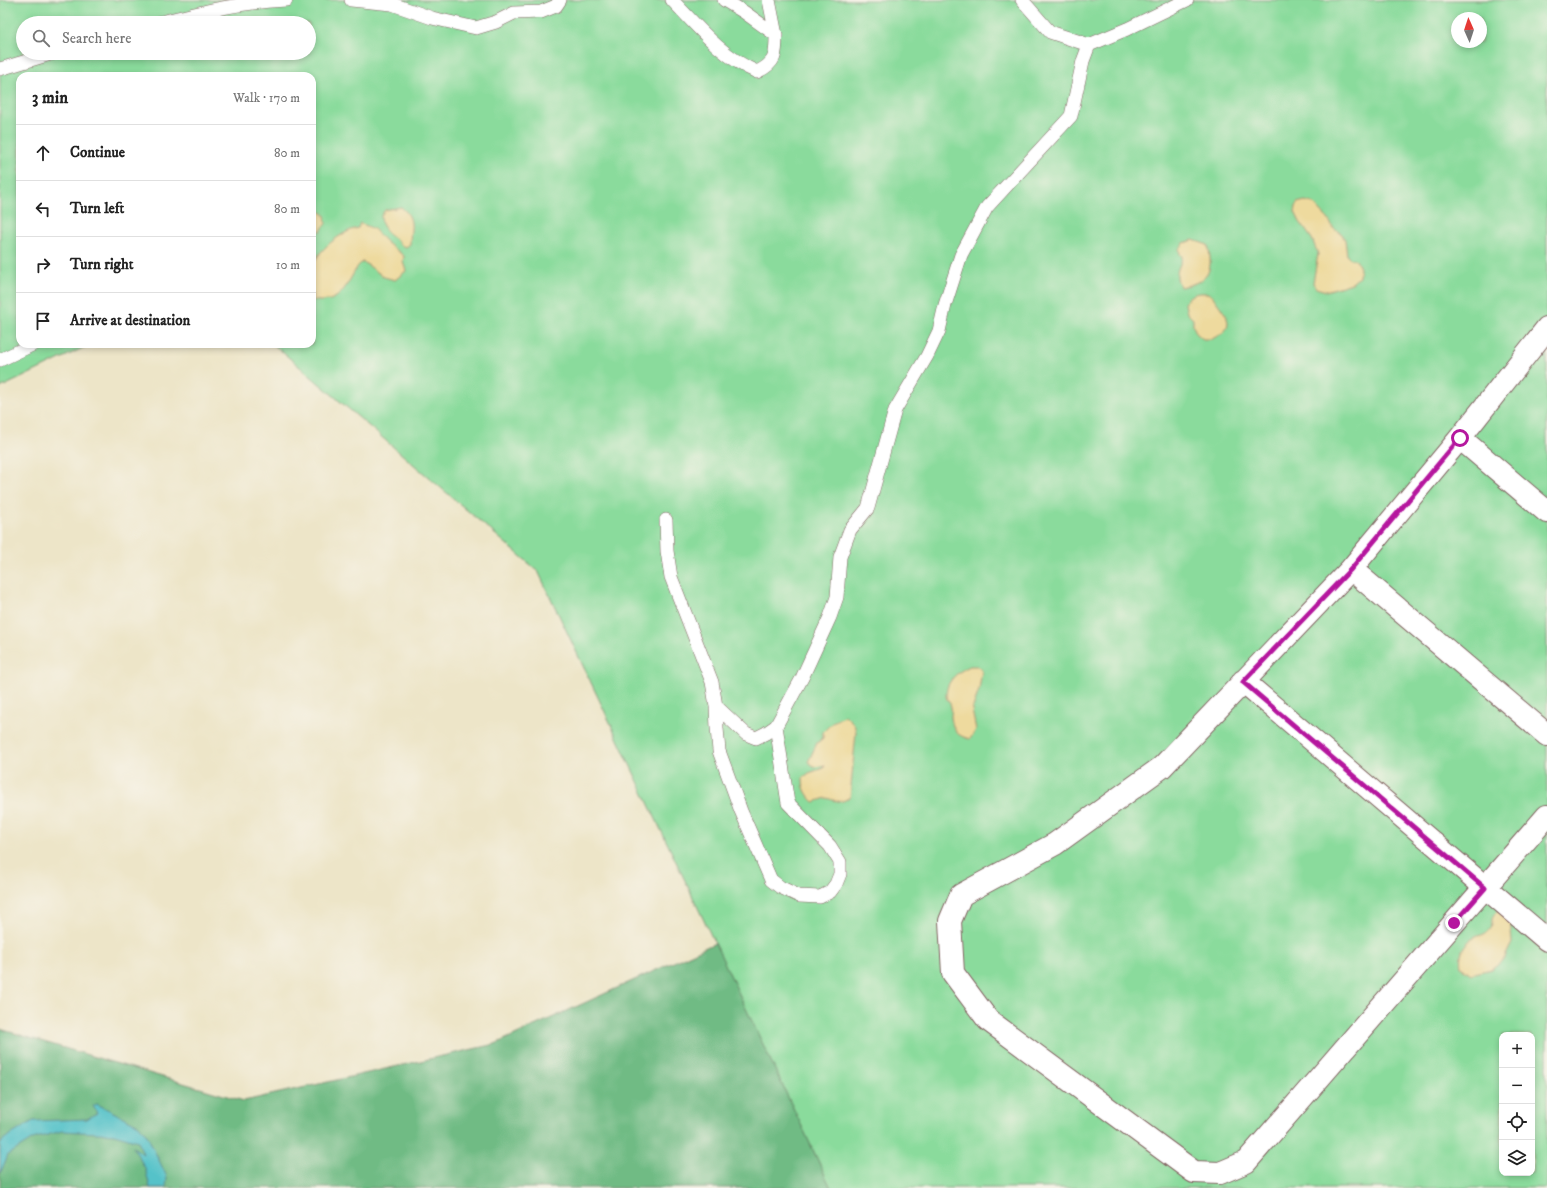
<!DOCTYPE html>
<meta charset="utf-8">
<style>
:root{--surface:#fff;--page:#f6f6f6;--text:#222;--muted:#767676;--line:#e0e0e0}
body{margin:0;font-family:"IM FELL DW Pica",serif;background:var(--page);color:var(--text)}
.controls{position:absolute;right:12px;bottom:12px;display:grid;overflow:hidden;border-radius:8px;box-shadow:0 2px 6px #0003}
.controls button{width:36px;height:36px;display:grid;place-items:center;padding:0;border:0;border-bottom:1px solid var(--line);background:var(--surface);color:var(--text);font:20px sans-serif}
.compass{position:absolute;left:1451px;top:12px;width:36px;height:36px;border-radius:50%;background:var(--surface);box-shadow:0 2px 6px #0003;rotate:357deg}
.stop{position:absolute;width:12px;height:12px;margin:-9px;border:3px solid #b5179e;border-radius:50%;background:#fff}
.stop.end{background:#b5179e;border-color:#fff;box-shadow:0 1px 4px #0008}
.list{margin:0;padding:0;list-style:none}
h2{display:flex;justify-content:space-between;align-items:center;height:52px;margin:0;padding:0 16px;font-size:17px}
h2 small{font-size:13px;font-weight:400;color:var(--muted)}
.list li{display:grid;grid-template-columns:26px 1fr auto;gap:12px;align-items:center;box-sizing:border-box;height:56px;padding:0 16px;border-top:1px solid var(--line)}
.list b{display:block;font-size:15px;white-space:nowrap}
.list em{font-size:13px;font-style:normal;color:var(--muted)}
.icon{flex:none;width:22px;height:22px;fill:none;stroke:currentColor;stroke-width:2;stroke-linecap:round;stroke-linejoin:round}
.map{position:relative;flex:none;width:1547px;height:1188px;overflow:hidden}
.search{position:absolute;background:var(--surface);box-shadow:0 2px 6px #0003;left:16px;top:16px;width:300px;height:44px;display:flex;align-items:center;gap:10px;box-sizing:border-box;padding:0 14px;border-radius:22px;color:var(--muted);font-size:15px}
.panel{position:absolute;background:var(--surface);box-shadow:0 2px 6px #0003;left:16px;top:72px;width:300px;height:276px;border-radius:12px}
.map>svg:first-child{display:block}
.green{fill:#8adb9c;stroke:#6a7d64;fill-rule:evenodd}
.forest{fill:#6fbb84;stroke:#5c6d58}
.sand{fill:#eeda9e;stroke:#9c7c64}
.water{fill:#54c2c9;stroke:#4f707a}
.lines{fill:none;stroke-linecap:round;stroke-linejoin:round}
.service-casing{stroke:#836462;stroke-width:14}
.minor-casing{stroke:#836462;stroke-width:24}
.service{stroke:#fff;stroke-width:13}
.minor{stroke:#fff;stroke-width:22}
.route{stroke:#b5179e;stroke-width:5}
</style>
<div class="map">
<svg width="1547" height="1188" viewBox="0 0 1547 1188">
<rect width="100%" height="100%" fill="#f7f3e8"/>
<filter id="ink" filterUnits="userSpaceOnUse"><feTurbulence type="fractalNoise" baseFrequency=".025" numOctaves="2"/><feDisplacementMap in="SourceGraphic" scale="8" xChannelSelector="R" yChannelSelector="G"/><feConvolveMatrix kernelMatrix="1 2 1 2 8 2 1 2 1" color-interpolation-filters="sRGB"/></filter>
<filter id="wash" filterUnits="userSpaceOnUse"><feTurbulence type="fractalNoise" baseFrequency=".012" numOctaves="4" result="noise"/><feDisplacementMap in="SourceGraphic" scale="16" xChannelSelector="R" yChannelSelector="G"/><feGaussianBlur stdDeviation="0.9" result="paint"/><feColorMatrix in="noise" values="0 0 0 0 0 0 0 0 0 0 0 0 0 0 0 0 0 1.4 0 .05"/><feComposite in="paint" operator="in"/></filter>
<g filter="url(#wash)">
<rect width="100%" height="100%" fill="#ede5c8"/>
<path class="green" d="M0,0H1547V1188H831L538,571L273,344H312V76H20V344H91L0,388ZM1457,18H1481V42H1457ZM23,23H309V53H23ZM1502,1035H1532V1173H1502Z"/>
<path class="forest" d="M715,943L831,1188H0V1029L244,1101L495,1044Z"/>
<path class="sand" d="M1305,201L1313,203L1328,219L1334,229L1342,234L1345,240L1347,255L1351,259L1356,260L1360,268L1359,277L1352,283L1326,291L1316,288L1313,283L1318,254L1312,239L1300,222L1295,212L1297,203Z
M401,207C416,219 410,228 410,244L406,247L400,245L396,239L389,235L382,224L381,216L385,210Z
M312,210H318L325,215L326,223L321,231H312Z
M360,223L374,229L386,242L404,256L403,262L406,271L395,280L384,277L365,263L362,262L358,266C345,286 341,306 312,300C312,290 310,277 312,268C316,251 342,231 358,228Z
M1193,240L1208,245C1214,273 1208,282 1180,287C1179,284 1177,279 1177,277C1176,269 1182,263 1182,256L1180,254L1179,249L1184,243Z
M1200,293H1208L1214,298L1226,315L1228,322L1227,328L1223,333L1212,339H1203L1197,334L1193,326V319L1187,313L1185,304C1188,296 1192,294 1200,293Z
M970,666H978L982,670L979,690L972,710L976,730L970,739C957,736 953,731 951,717C951,714 952,710 951,707C951,703 946,700 946,696C946,681 957,672 970,666Z
M845,715L854,724L856,732L850,797C839,805 836,800 826,798L814,802C806,794 803,789 803,778L809,773L823,768L825,765L815,767L808,762L817,743L823,738V732L833,722Z
M1499,910L1510,920L1512,943L1504,959L1491,969L1471,974L1461,967C1459,955 1462,944 1474,938C1479,935 1486,935 1490,929C1495,921 1487,919 1499,910Z"/>
<path class="water" d="M97,1104L139,1125L147,1135L167,1177L166,1188H150L145,1168L133,1147L143,1154L138,1141L114,1134L62,1131L33,1139L8,1155L0,1174V1145L4,1139L33,1121L87,1119L97,1113L93,1106Z"/>
</g>
<g filter="url(#ink)">
<g class="lines">
<g class="service-casing">
<path id="service" d="M351,0L392,4L432,18L476,28L496,22L514,13L541,12L556,6L560,0
M672,0C697,26 723,58 757,72C776,63 776,55 776,35L744,12L724,0
M769,0L776,35
M1022,0L1050,32L1089,45L1127,29L1187,0
M158,23C200,12 242,2 286,0
M0,69L54,53
M0,360L34,344
M666,520L667,551L671,577L712,682L716,706L717,728L719,751L741,811L771,880L780,887L799,896L820,897L830,892L836,884L840,874V862L830,846L788,803L776,726L802,678L830,617L837,597L840,557L850,530L868,508L895,410L927,356L939,331L945,305L961,255L987,207L1071,116L1083,61L1089,45
M716,706L746,734L756,738L766,733L776,726"/>
</g>
<g class="minor-casing">
<path id="minor" d="M1547,328L1460,438L1351,569L1547,735
M1460,438L1547,512
M1351,569L1162,767L1055,844L961,895L950,921L953,973L988,1020L1194,1172L1220,1173L1246,1162L1547,816
M1243,681L1547,940"/>
</g>
<use href="#service" class="service"/>
<use href="#minor" class="minor"/>
</g>
</g>
<g class="lines" filter="url(#ink)">
<path class="route" d="M1454,923L1485,888L1243,682L1351,569L1460,438"/>
</g>
</svg>
<div class="controls">
<button>+</button>
<button>−</button>
<button><svg class="icon" aria-label="locate" viewBox="0 0 24 24"><circle cx="12" cy="12" r="6"/><path d="M12 2v4M12 18v4M2 12h4M18 12h4"/></svg></button>
<button><svg class="icon" aria-label="layers" viewBox="0 0 24 24"><path d="M12 4l9 5-9 5-9-5zM3 14l9 5 9-5"/></svg></button>
</div>
<svg class="compass" viewBox="-18 -18 36 36"><path d="M0-13l5 13h-10z" fill="#e53935"/><path d="M0 13l5-13h-10z" fill="#767676"/></svg>
<div class="stop" style="left:1460px;top:438px"></div>
<div class="stop end" style="left:1454px;top:923px"></div>
<div class="search"><svg class="icon" aria-label="search" viewBox="0 0 24 24"><circle cx="10" cy="10" r="6"/><path d="M15 15l6 6"/></svg>Search here</div>
<section class="panel">
<h2>3 min<small>Walk · 170 m</small></h2>
<ul class="list">
<li><svg class="icon" aria-label="ahead" viewBox="0 0 24 24"><path d="M12 20V5M6 11l6-6 6 6"/></svg><div><b>Continue</b></div><em>80 m</em></li>
<li><svg class="icon" aria-label="left" viewBox="0 0 24 24"><path d="M17 20v-9H6M10 6l-5 5 5 5"/></svg><div><b>Turn left</b></div><em>80 m</em></li>
<li><svg class="icon" aria-label="right" viewBox="0 0 24 24"><path d="M7 20v-9h11M14 6l5 5-5 5"/></svg><div><b>Turn right</b></div><em>10 m</em></li>
<li><svg class="icon" aria-label="arrive" viewBox="0 0 24 24"><path d="M6 21V4h12l-3 4 3 4H6"/></svg><div><b>Arrive at destination</b></div></li>
</ul>
</section>
</div>
